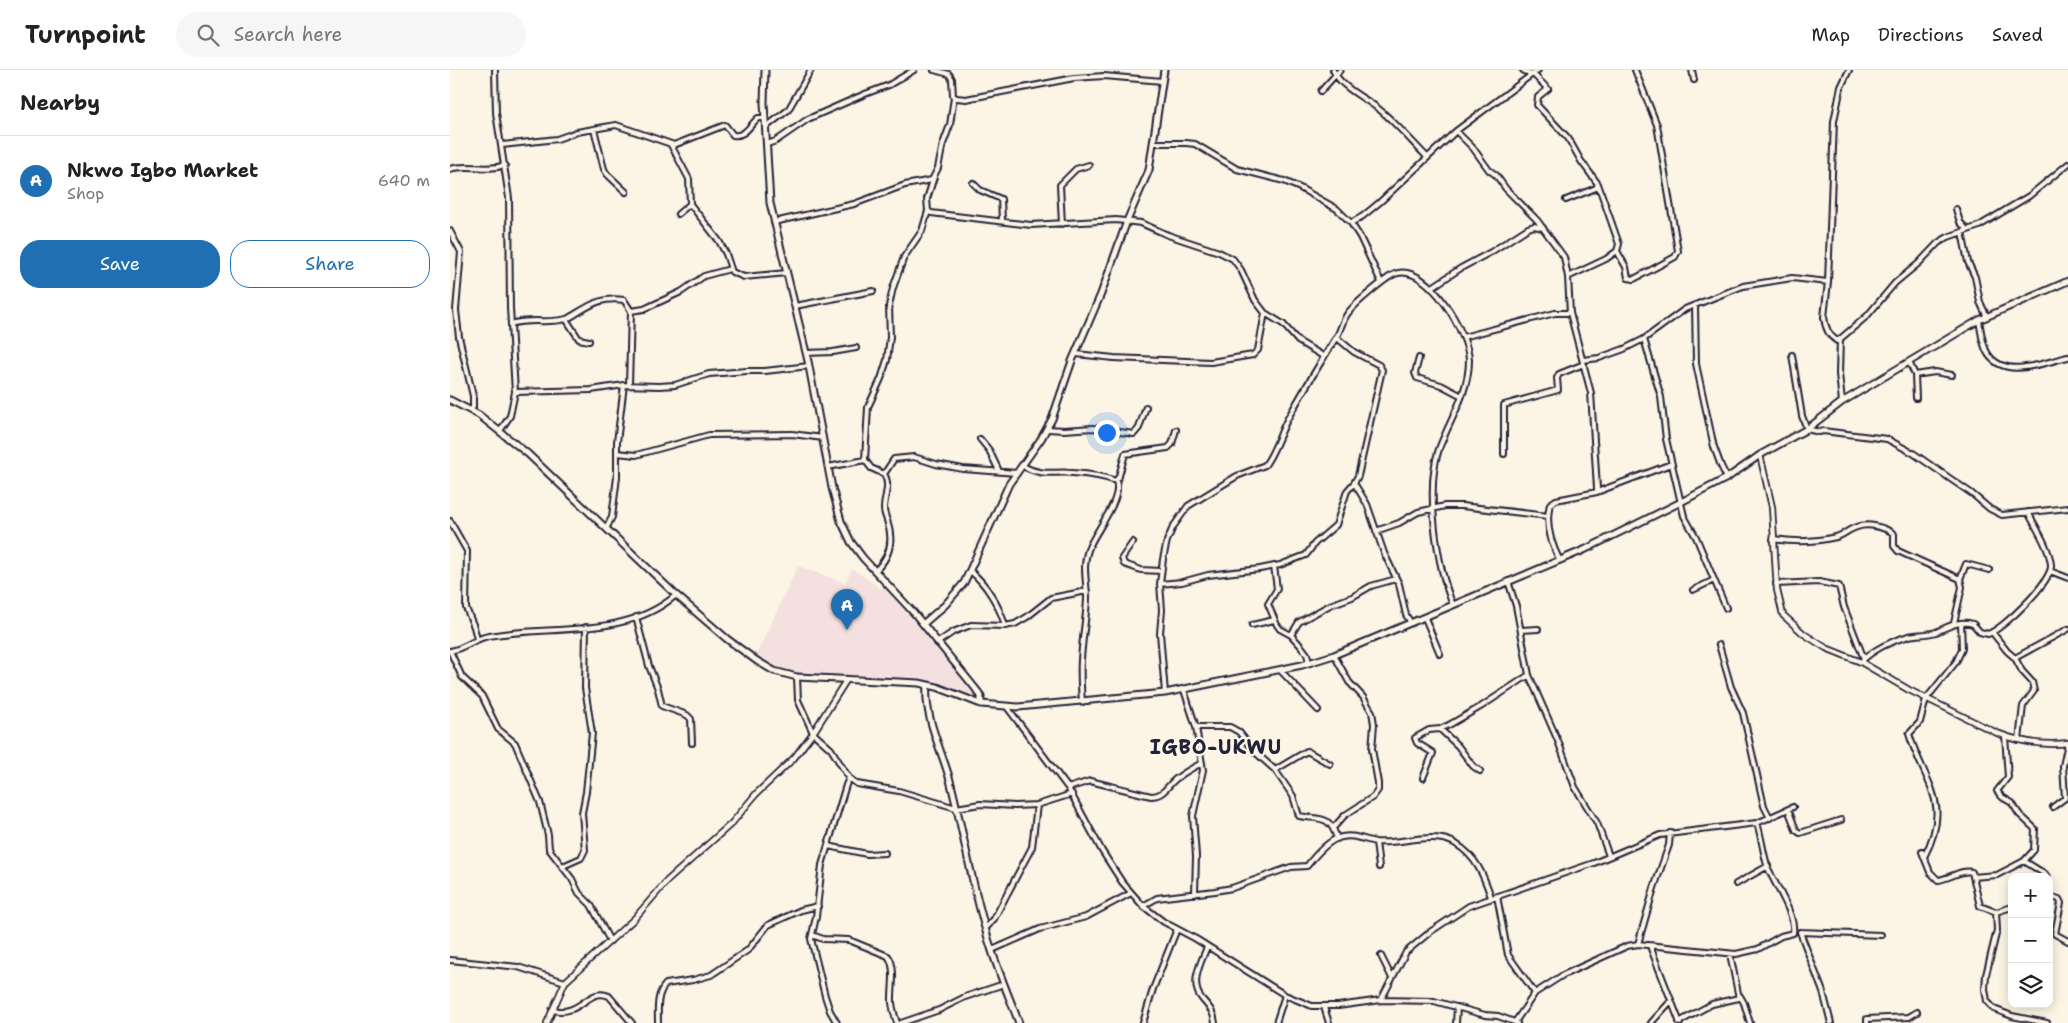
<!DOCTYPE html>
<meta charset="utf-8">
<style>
:root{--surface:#fff;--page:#f6f6f6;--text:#222;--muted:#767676;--line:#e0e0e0;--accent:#1f6fb2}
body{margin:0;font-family:"Shantell Sans",sans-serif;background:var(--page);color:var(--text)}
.controls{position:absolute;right:15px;bottom:15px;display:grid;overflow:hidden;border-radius:10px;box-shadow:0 2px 12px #0003}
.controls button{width:45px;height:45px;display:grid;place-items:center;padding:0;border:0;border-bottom:1px solid var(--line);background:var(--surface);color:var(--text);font:25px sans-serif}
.you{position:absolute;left:656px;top:362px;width:18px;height:18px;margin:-12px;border:4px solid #fff;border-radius:50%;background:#1a73e8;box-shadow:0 0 0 8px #1a73e833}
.badge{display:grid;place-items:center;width:32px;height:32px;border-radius:50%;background:var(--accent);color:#fff;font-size:16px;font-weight:700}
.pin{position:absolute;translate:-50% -41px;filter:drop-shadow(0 1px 2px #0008)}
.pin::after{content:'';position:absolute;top:26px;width:18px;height:15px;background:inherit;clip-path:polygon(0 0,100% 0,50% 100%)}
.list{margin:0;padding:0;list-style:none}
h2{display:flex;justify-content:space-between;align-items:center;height:65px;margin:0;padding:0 20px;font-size:21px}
h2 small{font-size:16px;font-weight:400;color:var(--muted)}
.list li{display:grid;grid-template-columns:32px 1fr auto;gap:15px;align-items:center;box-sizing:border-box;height:90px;padding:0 20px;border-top:1px solid var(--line)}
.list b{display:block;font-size:19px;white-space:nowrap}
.list p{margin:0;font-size:16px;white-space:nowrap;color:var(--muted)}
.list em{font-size:16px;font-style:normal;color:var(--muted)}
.actions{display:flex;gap:10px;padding:15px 20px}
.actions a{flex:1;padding:11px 0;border:1px solid var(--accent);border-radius:20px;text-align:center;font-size:18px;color:var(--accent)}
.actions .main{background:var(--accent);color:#fff}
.icon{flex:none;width:28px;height:28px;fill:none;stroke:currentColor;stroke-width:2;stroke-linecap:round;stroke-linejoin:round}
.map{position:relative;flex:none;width:1618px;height:953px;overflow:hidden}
header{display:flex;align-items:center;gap:30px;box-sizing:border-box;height:70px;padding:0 25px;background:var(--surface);border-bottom:1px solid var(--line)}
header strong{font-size:24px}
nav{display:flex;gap:28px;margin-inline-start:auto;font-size:18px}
.search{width:350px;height:45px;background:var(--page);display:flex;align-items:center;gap:12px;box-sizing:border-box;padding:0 18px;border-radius:28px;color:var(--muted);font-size:19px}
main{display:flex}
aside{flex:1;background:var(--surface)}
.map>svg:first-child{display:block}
.built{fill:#f4e0df}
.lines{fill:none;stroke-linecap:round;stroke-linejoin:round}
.minor-casing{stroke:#22223b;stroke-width:8}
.tertiary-casing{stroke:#22223b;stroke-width:8}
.secondary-casing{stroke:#22223b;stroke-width:9}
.minor{stroke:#fcf5e5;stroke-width:4}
.tertiary{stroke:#fcf5e5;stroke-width:4.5}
.secondary{stroke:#fcf5e5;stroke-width:5}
.labels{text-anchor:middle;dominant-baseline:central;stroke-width:4.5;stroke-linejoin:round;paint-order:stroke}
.district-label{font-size:20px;font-weight:bold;letter-spacing:1px;fill:#22223b;stroke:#fcf5e5}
</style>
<header>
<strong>Turnpoint</strong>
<div class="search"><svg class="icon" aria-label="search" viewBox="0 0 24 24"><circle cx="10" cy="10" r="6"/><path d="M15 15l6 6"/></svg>Search here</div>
<nav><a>Map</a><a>Directions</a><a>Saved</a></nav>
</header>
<main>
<aside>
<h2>Nearby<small></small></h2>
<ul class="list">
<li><span class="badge">A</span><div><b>Nkwo Igbo Market</b><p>Shop</p></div><em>640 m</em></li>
</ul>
<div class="actions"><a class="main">Save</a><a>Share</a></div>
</aside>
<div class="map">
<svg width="1618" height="953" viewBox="0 0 1618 953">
<rect width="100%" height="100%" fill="#fcf5e5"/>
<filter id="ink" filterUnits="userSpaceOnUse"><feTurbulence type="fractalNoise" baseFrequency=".02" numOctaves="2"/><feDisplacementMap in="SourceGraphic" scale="10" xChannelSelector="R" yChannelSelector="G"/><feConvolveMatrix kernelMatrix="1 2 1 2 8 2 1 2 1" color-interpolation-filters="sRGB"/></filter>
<g filter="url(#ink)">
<path class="built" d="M348,496L395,513L402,499L422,512L430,519L436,514L465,546L525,620L523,628L475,612L337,603L321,597L305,587Z"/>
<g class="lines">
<g class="minor-casing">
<path id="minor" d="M45,0L46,43L59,128L60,238L65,322L60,346L50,361
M484,0L499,4L502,9L503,26L507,28L516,29L624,8L654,6L712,11
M883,0C892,19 914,27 930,40C947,54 962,72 977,87
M1073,0L1081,5
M1242,0L1244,10
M1083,4L1098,19L1088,27L1087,35L1118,68L1131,91L1148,114L1146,118L1116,130
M871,21L890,0
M316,57L338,40L361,0
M144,59L154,99L157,104L176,122
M1006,61L1023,78L1039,100L1046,105L1056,119L1087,150L1114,187L1118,207L1120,243L1141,323L1147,418V422L1106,430L1100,434C1095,453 1100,471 1109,489
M703,73H736L745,74L787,99L834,111L850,118L887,139L901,153L910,167L931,212
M317,74L326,71L358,49L415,24L439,15L464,0
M52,75L107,69L127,62L166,55L224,75L275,55L283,65C295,67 300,55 308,48H315
M221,75L239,109L240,134L269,171L276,184L282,202L294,207L337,203
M0,99C17,93 37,102 55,95
M484,107L477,129L478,141L481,143L581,155L666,150L691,153L718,165L769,182L783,189L791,200L805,230L815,243L833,254L848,271L873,286
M523,113L530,120L551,129L552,150
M1148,114L1169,174L1167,181
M1506,139L1510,152L1517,160
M228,144L240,134
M324,152L404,134L455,115L482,110L488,98L493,74L500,55L504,27
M901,153L913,146L930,132L1006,61L1088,0
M612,154L610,115L626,99L639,95
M0,161L11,182L6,240L9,267L23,326V337L21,340
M1512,162L1518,192L1525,207L1530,232L1537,247
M1118,207L1156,189L1167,181L1176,197L1178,208L1184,209L1225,187L1228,181L1207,55L1185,0
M981,218L1011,198L1041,182L1078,158L1084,156L1093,158
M1245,235L1246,294L1264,377L1271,396L1277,408
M345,236L423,221
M181,241L194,239L231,222L254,206L280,199
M117,249C138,237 149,226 174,230L181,241L179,315
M1529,250C1531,261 1532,275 1538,284C1555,310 1595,292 1618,287
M61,254C80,248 97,254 116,249L129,269L139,271
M886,267L904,282L929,295L932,300L908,406L904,413L917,434L934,483L949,514L956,545L961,553
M1013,267L1105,243H1120
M1194,269L1211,327L1216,369L1234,446L1246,467L1276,538
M1390,269L1387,271C1379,266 1375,257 1374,247L1378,212L1384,51L1391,17L1399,0
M356,283L383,282L406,278
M626,284L664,288L761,292L803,285L808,280L815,243
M1342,285L1352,346L1357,359L1369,362L1373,361L1437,369L1463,383L1521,423L1540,439L1552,445L1618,438
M969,288L965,303L967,308L991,315L1012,326
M1133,290L1149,288L1174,279L1194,269L1235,239L1293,216L1342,208L1378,212
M1460,294L1465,305L1485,302L1502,305
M1465,305L1466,328
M65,322L141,320L174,315L209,316L225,315L259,304L297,301H315L359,296
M1392,332L1389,304L1390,269L1417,246L1445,213L1469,193L1488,173L1498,167L1529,156L1579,126L1618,94
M598,359L614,360L643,358L684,364L689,358L696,337
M530,369L539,380L549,401
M167,383L186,385L259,365L342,364L373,368
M1054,384V335L1108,320L1107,308L1109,304L1134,294
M415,390L421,398L434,404C441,415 434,426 434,439C434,445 437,448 438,454C444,473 439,488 425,501
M573,396C593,407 603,401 623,403C636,404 653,406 666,411
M378,397L415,390L418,337L431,309L437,290L440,267L439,236L443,218L454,187L472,161L478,141
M434,404L444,389L464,387L486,394L513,399L567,403
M1147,422L1221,394
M0,451L17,481L16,538L24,557L27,569
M157,457L162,447L167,407V372L174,315
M926,461L949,453L968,442L995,436H1012L1098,446
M1323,469C1343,472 1366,472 1386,467C1394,465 1399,459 1407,457C1418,453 1435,457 1444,464V476L1448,481L1510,509L1512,517L1504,553
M683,472L672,488L674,494L691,500L711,501
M824,496L827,519L818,534L827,555L830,559L841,565L851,576L857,584L859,593
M520,501C536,513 550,537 555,556
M1600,501L1618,508
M1510,509L1516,494L1539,500
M710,514L732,512L758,505L810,499L830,495L856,485L865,473L886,455L897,421L904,413
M1326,514L1369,512L1389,516L1394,537L1414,589
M1243,520L1264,510
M186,547L199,596L208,619L212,636L237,645L241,649L242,673
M975,548L990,584
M802,555L824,550
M1071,560L1088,559
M1542,562L1557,581L1565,588L1572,601L1582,612L1584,621L1573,636L1569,670
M841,565L849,552L880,535L902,527L921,516L946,509
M487,573L503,562L521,555L555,556L565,554L577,547L601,528L637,521
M1269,575L1281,617L1293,643L1314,736L1320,748
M0,581L12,607L32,626L48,659L65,673L90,732L98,765L99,779L122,809L129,823L141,835L160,871
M0,581C14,579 25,568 39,566C100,555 176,569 226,525
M1565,588L1618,559
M1411,592C1422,580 1443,570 1459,566C1468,564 1477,565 1486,562C1498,557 1508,550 1523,554L1530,562L1538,564C1553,559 1603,511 1601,495C1600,479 1585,456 1578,442
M830,600L868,640
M1079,605L1108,671L1125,717L1147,753L1159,786
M347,607L348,630L363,663L381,679L399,708L407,714L449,721L506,738L530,734L565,736L587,735L622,724
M734,620L746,657L753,700L743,746L746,786L745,824
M715,623L710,563L712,540L710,514L713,489L717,471L723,457L738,436L787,406L815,395C825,381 830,363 838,348C854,320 870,293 887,266C891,259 893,249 898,243C904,235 939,204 948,203C979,196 1018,263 1019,290C1019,323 1000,349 989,379C975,418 987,497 1003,535
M632,632C631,618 630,604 631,590C632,570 636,550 637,529C637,513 632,496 638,480C644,462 673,430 666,411L669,406L675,384L718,378L722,374L726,360
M557,637L618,718L652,781L672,812L693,836L714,852L746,869L835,925L862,936H888L931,930L984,931L1035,945L1048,946L1067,953
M746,657H780L789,662L804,681L825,700L843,726L849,746C870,750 880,744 887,769
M990,659L1008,676L1023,696L1030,701
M825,700L857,681L880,694
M973,708L983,683L967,673L965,668L979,660L990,659L999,655L1032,636L1079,605L1066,536L1058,511
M618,718L640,711L701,726C715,726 717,715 727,708C735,702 744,697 752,693
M1603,737L1615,728L1613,696L1618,673
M1338,739L1346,760L1350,763L1391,750
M884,757L895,745L923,727L928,720V713L922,679L924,654L922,642L913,627L899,612L884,585
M926,772L929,797
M378,776L417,784L435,783
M1472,782L1480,802L1488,810C1499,809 1511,799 1522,802L1530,836L1546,842L1562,837
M1474,787C1503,732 1475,715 1459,664L1470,652L1476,629L1506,592L1512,579L1511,553
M1574,791L1595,804L1597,807
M113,796L131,788L135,780L132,743L136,722L142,663L135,618L136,557
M1523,807L1547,805L1574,791L1584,780L1585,759L1569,744L1562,733L1552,727L1547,721L1558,707L1555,666
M1286,814L1318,796
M1047,826L1058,885L1085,923
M1599,826L1609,829L1611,833L1605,864L1618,871
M693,836L707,828L765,821L782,818L841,797L857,796C864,787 877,772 888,768C903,763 913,770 926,772C950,775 984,760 1006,774C1026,786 1034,806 1041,827
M1546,842L1547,860L1536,905L1535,919L1537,931L1544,939L1562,946L1597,953
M536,858L544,849L582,777L587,735
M1350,862L1373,922L1381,953
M1350,862L1431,865
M362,865L373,869L399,870L438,886C447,898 441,919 442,933C443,940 445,947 447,953
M1188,874L1204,818L1219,775L1220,763
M1200,876L1230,953
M757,877C751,892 739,914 752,929C759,937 764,942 765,953
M542,880L590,859L636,847L681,823
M931,886L942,908
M0,890L68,897L115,912
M1290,926L1294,933L1300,953
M931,930L956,882L980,862L1019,836L1144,793L1210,765L1307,753L1343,737
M874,937L879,953
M102,940C132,947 137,917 159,926L182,953
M1065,952L1085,923L1113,905L1177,876L1188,874L1286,884L1308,879L1331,866L1343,863C1346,845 1325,815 1318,798C1313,784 1312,768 1307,753
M1229,952L1262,934L1289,928L1280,884
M208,953C208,940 206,924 216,914L243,910L261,905L298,880L318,855L351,840L368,836
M387,953L380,941L375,926L361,869L366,847L372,795L396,715L399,708
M451,953L489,940L515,927L554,914
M693,953L703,919L727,859
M826,953L835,925
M1006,953L1007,937
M1201,953L1220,932
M1417,953V949L1459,947L1467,942"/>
</g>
<g class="tertiary-casing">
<path id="tertiary" d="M1310,385L1322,437L1327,520L1333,545L1354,564L1376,578L1411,592L1459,620L1547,663C1570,672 1594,676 1618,673
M97,953L115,912L184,849L217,811L282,753L306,724L344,688L363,663L397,609"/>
</g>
<g class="secondary-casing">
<path id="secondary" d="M315,0L314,33L320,133L358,291L382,418L391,451L401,472L413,488L464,543L525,618L531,626V634
M0,330L29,345L78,384L226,525L277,569L307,591L324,601L347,607L469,613L487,617L531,634L568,637L715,623L852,595L884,585L1134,480L1231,432L1277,408L1310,385L1357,359L1392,332L1529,250L1618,211
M473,554L495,535L514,513L559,414L591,369L602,349L622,291L651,224L677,151L699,100L714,0
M477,615C474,649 493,682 501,714C515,770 524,827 542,881C550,906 560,929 569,953"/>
</g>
<use href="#minor" class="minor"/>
<use href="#tertiary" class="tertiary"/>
<use href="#secondary" class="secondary"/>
</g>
</g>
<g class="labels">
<g class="district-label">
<text x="766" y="677">IGBO-UKWU</text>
</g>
</g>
</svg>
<div class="controls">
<button>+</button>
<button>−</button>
<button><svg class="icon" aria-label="layers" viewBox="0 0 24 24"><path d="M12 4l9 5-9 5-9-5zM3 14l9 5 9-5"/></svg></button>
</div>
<div class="you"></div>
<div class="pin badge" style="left:397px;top:560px">A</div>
</div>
</main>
